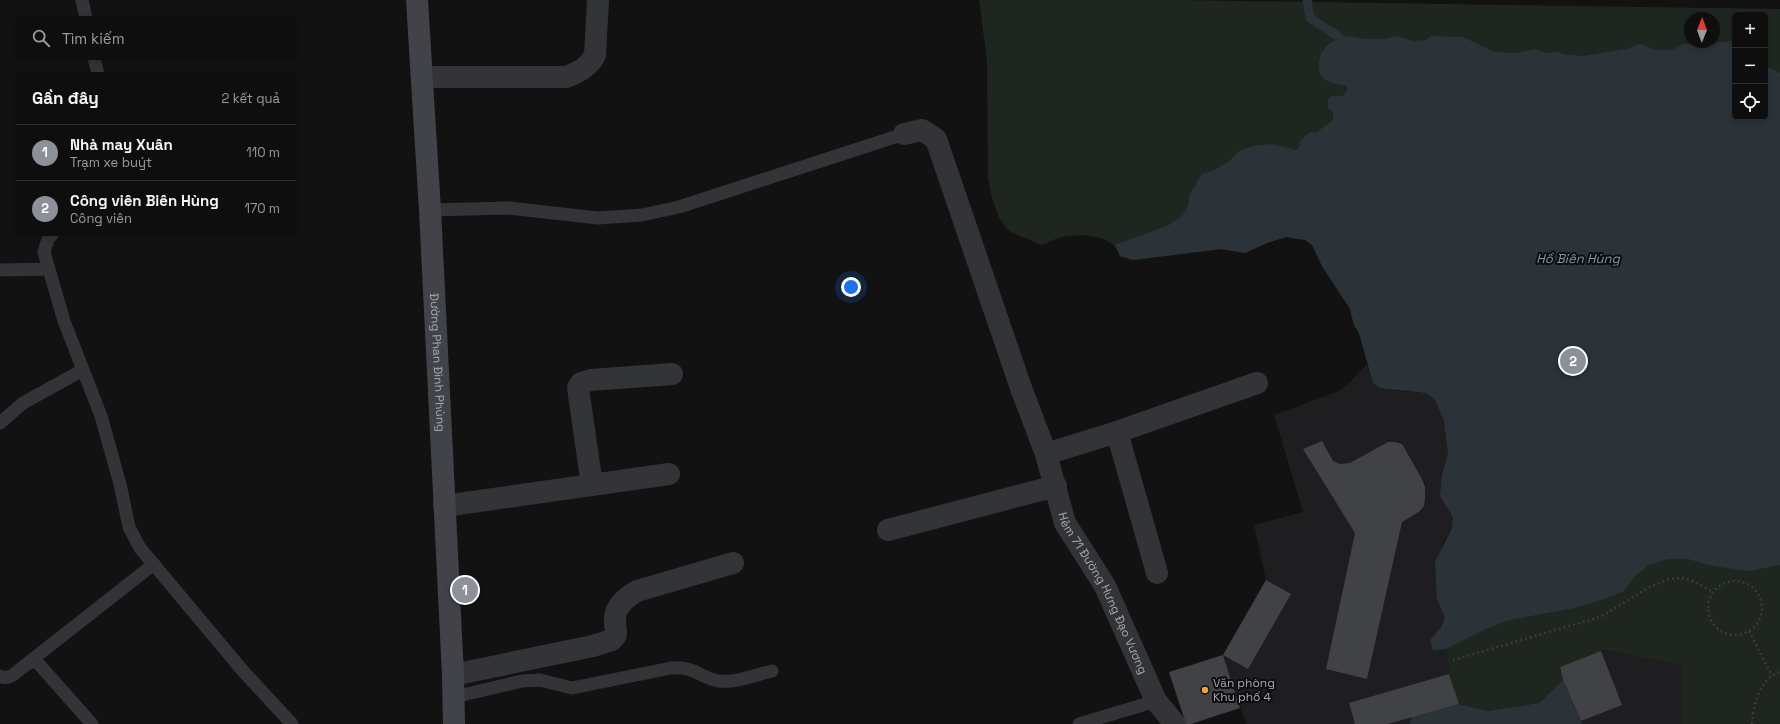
<!DOCTYPE html>
<html lang="vi">
<meta charset="utf-8">
<style>
:root{--surface:#0e0e0e;--page:#1c1c1c;--text:#f1f3f6;--muted:#9b9c9e;--line:#2e2e2e;--accent:#8c9099}
body{margin:0;font-family:"Space Grotesk",sans-serif;background:var(--page);color:var(--text)}
.controls{position:absolute;right:12px;top:12px;display:grid;overflow:hidden;border-radius:6px;box-shadow:0 2px 6px #0003}
.controls button{width:36px;height:36px;display:grid;place-items:center;padding:0;border:0;border-bottom:1px solid var(--line);background:var(--surface);color:var(--text);font:20px sans-serif}
.compass{position:absolute;left:1684px;top:12px;width:36px;height:36px;border-radius:50%;background:var(--surface);box-shadow:0 2px 6px #0003;rotate:1deg}
.you{position:absolute;left:851px;top:287px;width:14px;height:14px;margin:-10px;border:3px solid #fff;border-radius:50%;background:#1a73e8;box-shadow:0 0 0 6px #1a73e833}
.badge{display:grid;place-items:center;width:26px;height:26px;border-radius:50%;background:var(--accent);color:#fff;font-size:13px;font-weight:700}
.pin{position:absolute;translate:-50% -50%;border:2px solid #fff;box-shadow:0 1px 4px #0006}
.list{margin:0;padding:0;list-style:none}
h2{display:flex;justify-content:space-between;align-items:center;height:52px;margin:0;padding:0 16px;font-size:17px}
h2 small{font-size:13px;font-weight:400;color:var(--muted)}
.list li{display:grid;grid-template-columns:26px 1fr auto;gap:12px;align-items:center;box-sizing:border-box;height:56px;padding:0 16px;border-top:1px solid var(--line)}
.list b{display:block;font-size:15px;white-space:nowrap}
.list p{margin:0;font-size:13px;white-space:nowrap;color:var(--muted)}
.list em{font-size:13px;font-style:normal;color:var(--muted)}
.icon{flex:none;width:22px;height:22px;fill:none;stroke:currentColor;stroke-width:2;stroke-linecap:round;stroke-linejoin:round}
.map{position:relative;flex:none;width:1780px;height:724px;overflow:hidden}
.search{position:absolute;background:var(--surface);box-shadow:0 2px 6px #0003;left:16px;top:16px;width:280px;height:44px;display:flex;align-items:center;gap:10px;box-sizing:border-box;padding:0 14px;border-radius:6px;color:var(--muted);font-size:15px}
.panel{position:absolute;background:var(--surface);box-shadow:0 2px 6px #0003;left:16px;top:72px;width:280px;height:164px;border-radius:6px}
.map>svg:first-child{display:block}
.built{fill:#1e1e20}
.green{fill:#1e261f;fill-rule:evenodd}
.water{fill:#2b3339}
.lines{fill:none;stroke-linecap:round;stroke-linejoin:round}
.stream{stroke:#2b3339;stroke-width:9}
.building{fill:#414246}
.path{stroke:#393b3f;stroke-width:2.5;stroke-dasharray:2 3;stroke-linecap:butt}
.service{stroke:#333438;stroke-width:13}
.minor{stroke:#333438;stroke-width:22}
.secondary{stroke:#414348;stroke-width:22}
.poi-dot{fill:#eda530;stroke:#0d0d0e;stroke-width:1.5}
.labels{text-anchor:middle;dominant-baseline:central;stroke-width:4;stroke-linejoin:round;paint-order:stroke}
.street-label{font-size:12px;fill:#a3a9b4;stroke:#0d0d0e}
.poi-label{font-size:12px;fill:#a3a9b4;stroke:#0d0d0e;text-anchor:start}
.water-label{font-size:13px;font-style:italic;fill:#7b99ae;stroke:#0d0d0e}
</style>
<div class="map">
<svg width="1780" height="724" viewBox="0 0 1780 724">
<rect width="100%" height="100%" fill="#121213"/>
<path class="built" d="M1367,364L1373,383L1393,390L1426,393L1435,400L1444,421L1448,454L1442,475L1448,508L1453,517L1452,528L1443,543L1437,599L1445,618L1441,627L1430,640L1446,649L1449,674L1459,704L1412,717L1409,724H1246L1223,655L1266,580L1254,525L1303,512L1274,415L1339,391L1346,386Z
M1604,650L1682,665V724H1582L1563,680L1560,667Z"/>
<path class="green" d="M979,0H1179L1780,9V724H1682L1681,665L1604,650L1560,667L1563,680L1539,703L1488,711L1459,704L1449,674L1446,649L1433,650L1430,640L1441,627L1445,618L1437,599L1435,562L1452,528L1453,517L1440,496L1442,475L1448,454L1444,421L1435,400L1426,393L1380,388L1373,383L1359,333L1354,325L1350,309L1322,266L1312,245L1305,240L1286,237L1267,243L1245,253L1221,249L1133,260L1120,256L1114,245L1102,238L1082,235L1061,237L1041,245L1009,231L999,218L992,198L988,178L987,61ZM1735,15H1765V117H1735ZM1690,18H1714V42H1690Z"/>
<path class="water" d="M1348,36L1366,39H1386L1397,36L1414,41L1425,40L1432,36L1463,37L1494,52L1515,53L1535,49L1546,53L1559,52L1563,54L1583,56L1626,49L1640,44L1656,50H1668L1674,49L1684,44L1726,42L1735,40V117H1765V65L1780,73V565L1749,571L1713,566L1688,559H1668L1649,565L1634,577L1624,591L1610,597L1575,608L1509,620L1486,629L1446,649L1433,650L1430,640L1441,627L1445,618L1437,599L1435,562L1452,528L1453,517L1440,496L1442,475L1448,454L1444,421L1435,400L1426,393L1380,388L1373,383L1359,333L1354,325L1350,309L1322,266L1312,245L1305,240L1286,237L1267,243L1245,253L1221,249L1133,260L1120,256L1115,245L1169,225L1183,215L1189,204V196L1202,174L1212,171L1228,162L1239,151L1253,146L1271,144L1297,150L1300,145L1299,142L1310,132H1317L1333,120V112L1328,108V99L1332,96H1342L1347,91V86C1339,84 1330,84 1323,78C1320,75 1319,71 1319,67C1317,50 1333,38 1348,36Z
M1563,680L1582,724H1409L1412,717L1459,704L1488,711L1539,703Z"/>
<g class="lines">
<path class="stream" d="M1307,0L1310,18L1339,37"/>
</g>
<path class="building" d="M1322,441L1333,461L1340,464L1350,463L1388,442H1395L1402,444L1422,479L1425,487V498L1424,506L1420,511L1402,522L1367,679L1326,669L1355,533L1303,449Z
M1266,580L1291,594L1248,669L1223,655Z
M1601,651L1622,705L1581,721L1563,680L1560,667Z
M1223,655L1240,708L1191,724H1186L1169,672Z
M1449,674L1459,704L1388,724H1355L1349,703Z"/>
<g class="lines">
<path class="path" d="M1708 608a27 27 0 1 1 54 0a27 27 0 1 1-54 0Z
M1749,631L1772,676
M1453,660L1600,617L1650,587L1669,579L1683,578L1693,581L1713,592
M1752,724C1753,706 1760,677 1780,672"/>
<path class="service" d="M82,0L86,18
M94,58L98,74
M430,210L509,208L598,218L642,215L679,207L904,134
M53,234L48,239L44,252L64,321L101,416L120,484L129,527L140,548L243,671L292,724
M0,270L49,269
M0,423L23,403L83,370
M29,662L154,564
M0,676C14,684 22,659 37,662L92,724
M454,697L522,681L540,680L572,688L671,668C695,666 700,678 719,681C736,683 755,675 772,671
M1079,724L1156,701"/>
<g class="minor">
<path d="M422,77H567C579,71 588,68 595,55L598,0"/>
<path id="s1" d="M904,134L922,130L936,139L1021,388L1046,454L1065,523L1105,586L1156,701L1175,724"/>
<path d="M1117,432L1157,573"/>
<path d="M1046,454L1117,432L1257,383"/>
<path d="M592,485L579,395L578,387L581,383L591,380L672,374"/>
<path d="M444,506L669,474"/>
<path d="M888,530L1056,486"/>
<path d="M453,675L593,646L612,640L616,635C616,630 615,626 615,621C614,607 625,598 637,591L733,563"/>
</g>
<path class="secondary" id="s2" d="M417,0L430,210L453,675L454,724"/>
</g>
<circle class="poi-dot" cx="1205" cy="690" r="4"/>
<g class="labels">
<g class="street-label">
<text stroke="none"><textPath href="#s2" startOffset="363">Đường Phan Đình Phùng</textPath></text>
<text stroke="none"><textPath href="#s1" startOffset="520">Hẻm 71 Đường Hưng Đạo Vương</textPath></text>
</g>
<g class="poi-label">
<text x="1213" y="683">Văn phòng<tspan x="1213" dy="14">Khu phố 4</tspan></text>
</g>
<g class="water-label">
<text x="1578" y="258">Hồ Biên Hùng</text>
</g>
</g>
</svg>
<div class="controls">
<button>+</button>
<button>−</button>
<button><svg class="icon" aria-label="locate" viewBox="0 0 24 24"><circle cx="12" cy="12" r="6"/><path d="M12 2v4M12 18v4M2 12h4M18 12h4"/></svg></button>
</div>
<svg class="compass" viewBox="-18 -18 36 36"><path d="M0-13l5 13h-10z" fill="#e53935"/><path d="M0 13l5-13h-10z" fill="#9b9c9e"/></svg>
<div class="you"></div>
<div class="pin badge" style="left:465px;top:590px">1</div>
<div class="pin badge" style="left:1573px;top:361px">2</div>
<div class="search"><svg class="icon" aria-label="search" viewBox="0 0 24 24"><circle cx="10" cy="10" r="6"/><path d="M15 15l6 6"/></svg>Tìm kiếm</div>
<section class="panel">
<h2>Gần đây<small>2 kết quả</small></h2>
<ul class="list">
<li><span class="badge">1</span><div><b>Nhà may Xuân</b><p>Trạm xe buýt</p></div><em>110 m</em></li>
<li><span class="badge">2</span><div><b>Công viên Biên Hùng</b><p>Công viên</p></div><em>170 m</em></li>
</ul>
</section>
</div>
